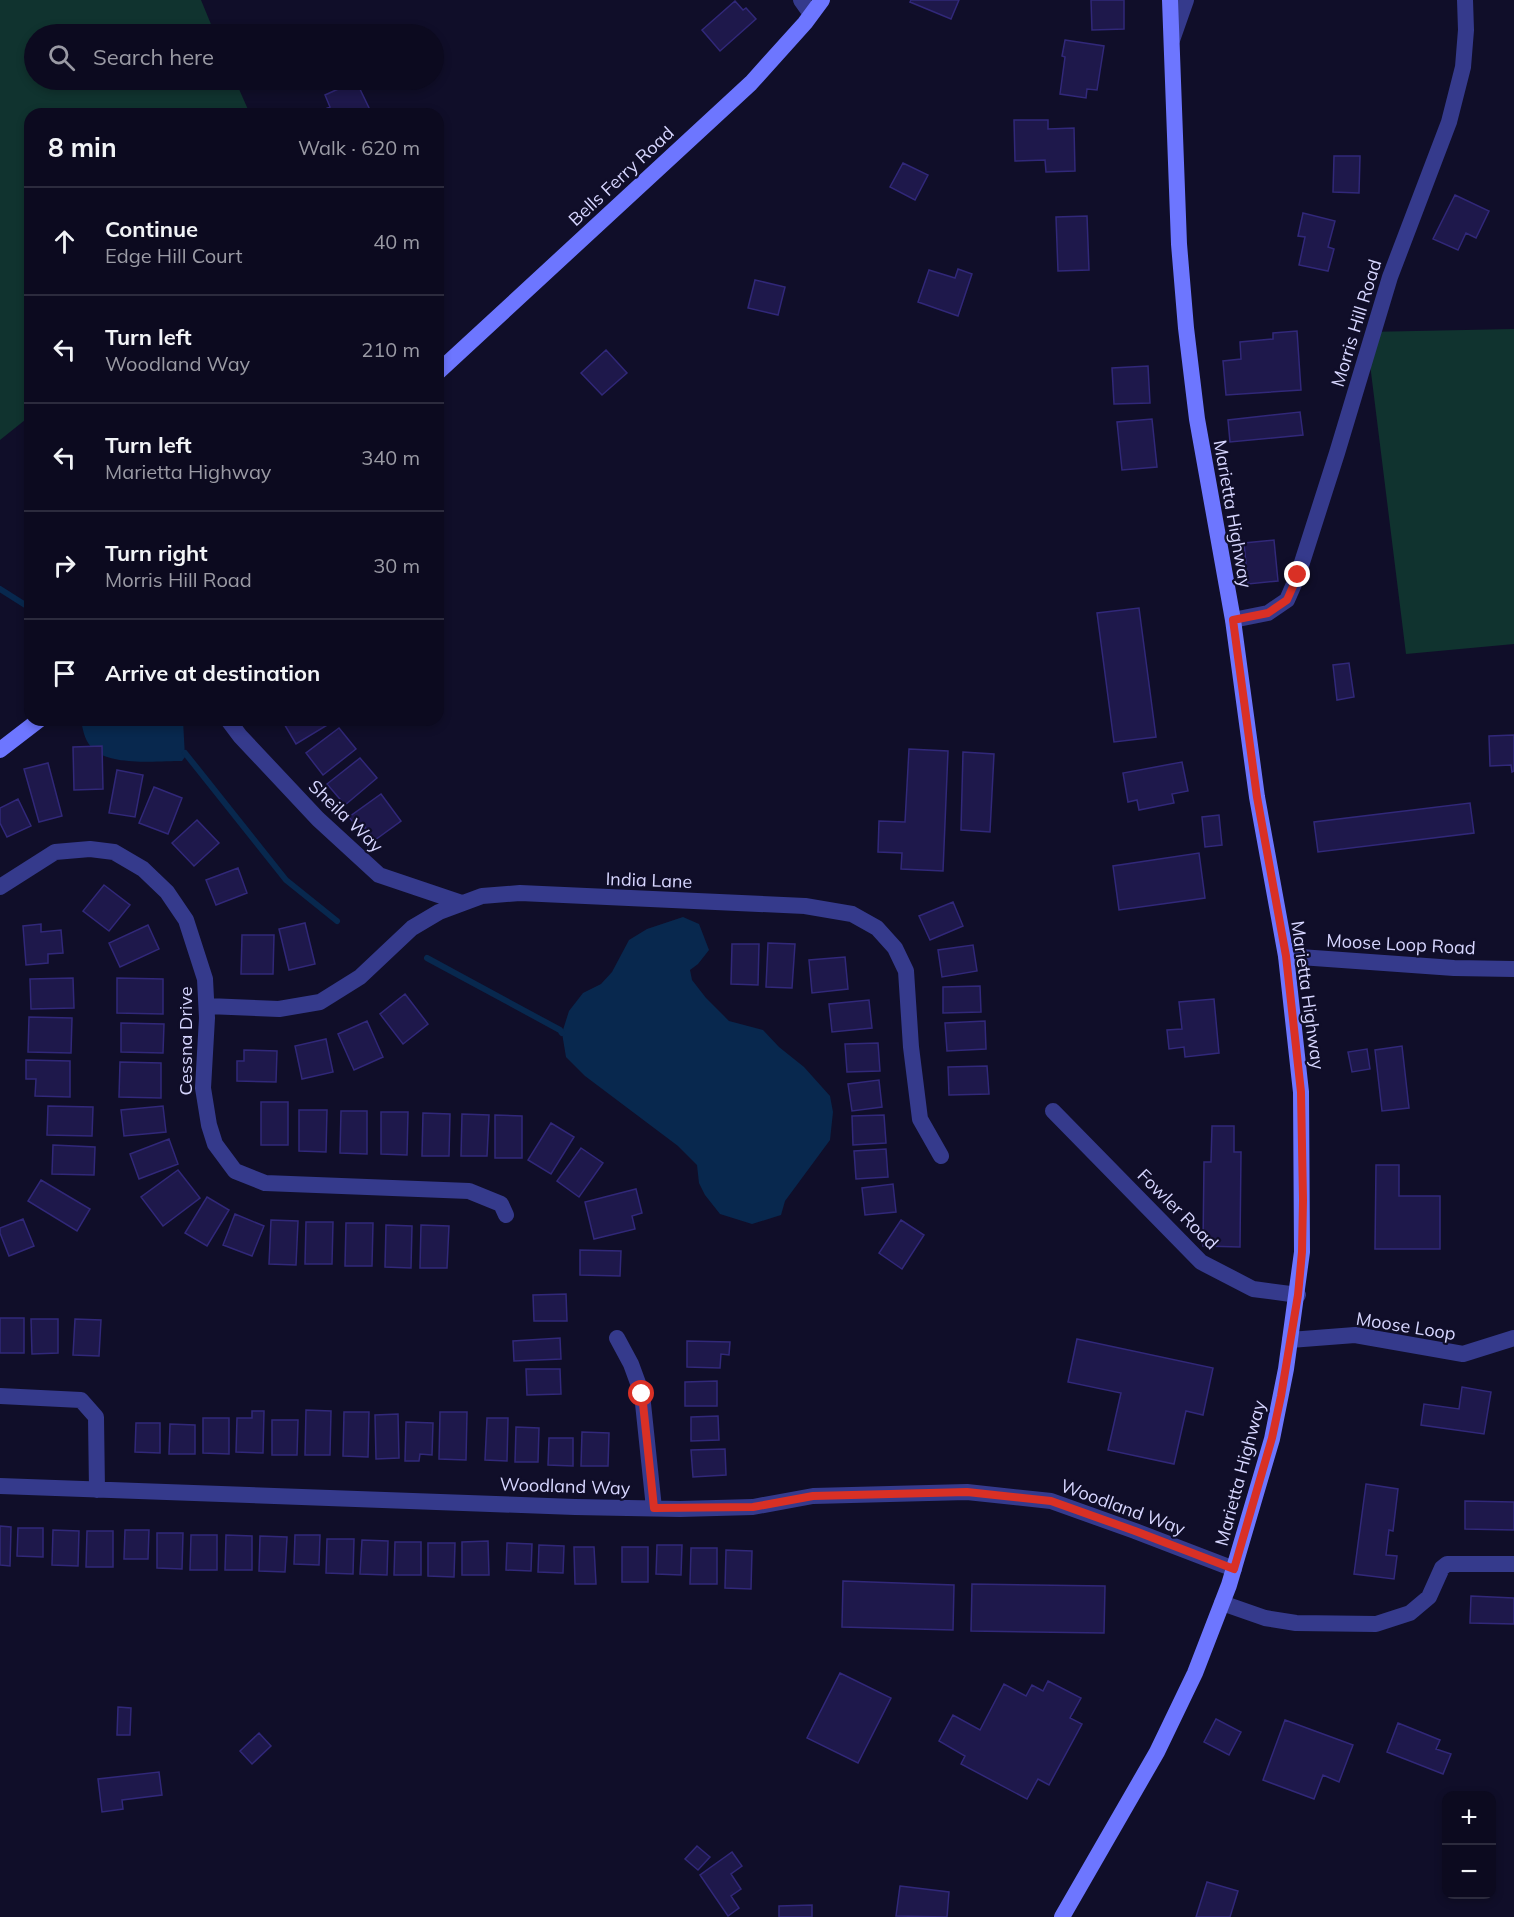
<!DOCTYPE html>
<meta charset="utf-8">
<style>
:root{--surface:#0c0a1f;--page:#151328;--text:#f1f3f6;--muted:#9a9aa4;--line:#2c2b3d}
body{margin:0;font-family:Mulish,sans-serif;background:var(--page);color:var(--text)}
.controls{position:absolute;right:18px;bottom:18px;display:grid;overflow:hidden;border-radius:12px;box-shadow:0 3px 9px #0003}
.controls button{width:54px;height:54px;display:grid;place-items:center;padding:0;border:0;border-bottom:2px solid var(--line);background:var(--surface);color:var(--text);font:30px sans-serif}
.stop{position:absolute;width:18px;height:18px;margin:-14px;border:4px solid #d93025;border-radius:50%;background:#fff}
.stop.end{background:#d93025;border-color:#fff;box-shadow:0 2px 6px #0008}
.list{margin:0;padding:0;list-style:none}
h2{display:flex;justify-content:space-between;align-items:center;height:78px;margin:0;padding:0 24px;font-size:26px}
h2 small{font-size:20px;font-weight:400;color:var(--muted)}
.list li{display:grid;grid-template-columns:39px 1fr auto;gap:18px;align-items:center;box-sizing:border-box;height:108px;padding:0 24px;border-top:2px solid var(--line)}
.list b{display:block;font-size:22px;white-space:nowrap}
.list p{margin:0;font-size:20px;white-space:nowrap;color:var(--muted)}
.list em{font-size:20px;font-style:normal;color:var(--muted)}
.icon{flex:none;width:33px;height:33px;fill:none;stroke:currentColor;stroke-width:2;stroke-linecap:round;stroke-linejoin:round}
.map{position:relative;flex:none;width:1514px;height:1917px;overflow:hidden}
.search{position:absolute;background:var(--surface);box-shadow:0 3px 9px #0003;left:24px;top:24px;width:420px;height:66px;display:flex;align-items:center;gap:15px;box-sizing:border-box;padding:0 21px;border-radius:33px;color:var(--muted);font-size:22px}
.panel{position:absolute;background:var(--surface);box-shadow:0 3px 9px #0003;left:24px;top:108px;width:420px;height:618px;border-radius:18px}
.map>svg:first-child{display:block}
.green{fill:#10332f}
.water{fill:#08284e}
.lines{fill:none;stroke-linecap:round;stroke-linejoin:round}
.stream{stroke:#08284e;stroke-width:6}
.building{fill:#1e184b;stroke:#312879;stroke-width:1.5}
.minor{stroke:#353a8c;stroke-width:16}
.tertiary{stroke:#353a8c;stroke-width:16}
.secondary{stroke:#6d76ff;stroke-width:16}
.route{stroke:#d93025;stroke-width:8}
.labels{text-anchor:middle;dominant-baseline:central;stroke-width:4.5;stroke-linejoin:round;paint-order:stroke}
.street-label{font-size:18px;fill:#d7d6ff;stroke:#100e29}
</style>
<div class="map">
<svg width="1514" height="1917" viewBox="0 0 1514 1917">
<rect width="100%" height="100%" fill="#100e29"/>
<path class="green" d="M0,0H201L215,34H34V80H235L250,114H30V416L0,440Z
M1514,329V644L1406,654L1366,332Z"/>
<path class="water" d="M81,720H183L185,757L182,761C159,761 112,766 94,750C85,742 83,731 81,720Z
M683,917L699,924L709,950L698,964L690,970L692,980L706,998L729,1021L763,1030L779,1047L804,1067L830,1096L833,1112L830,1140L785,1201L781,1215L752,1224L720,1214L705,1195L699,1183L697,1165L678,1146L585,1076L566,1057L562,1033L569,1011L583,993L601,984L612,972L629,940L647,929Z"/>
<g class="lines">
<path class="stream" d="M0,589L30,608
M185,753L286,880L337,921
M427,958L560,1030L562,1033"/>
</g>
<path class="building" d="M911,0H959L951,19L910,2Z
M1091,0H1124V29L1092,30Z
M735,1L743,10L746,8L756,19L720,51L702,30Z
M1065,40L1104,46L1097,90L1087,89L1086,98L1060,94L1065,57L1062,56Z
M356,81L372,114H314L330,107L325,95Z
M1014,120H1048V129L1074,128L1075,171L1046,172L1045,160L1015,161Z
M1334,156H1360L1359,193L1333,192Z
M903,163L928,175L915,200L890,187Z
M1455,195L1489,211L1476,238L1466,233L1458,250L1433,239Z
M1303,213L1335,221L1328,247L1334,249L1328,271L1299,265L1305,237L1298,236Z
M1087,216L1089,270L1058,271L1056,217Z
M958,269L972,274L958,316L918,302L929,270L955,278Z
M755,280L785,287L778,315L748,308Z
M1297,331L1301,390L1226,395L1223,361L1241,359L1240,342L1273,339V333Z
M606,350L627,373L602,395L581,373Z
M1148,366L1150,403L1114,404L1112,368Z
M1300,412L1303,435L1230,442L1228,420Z
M1152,419L1157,467L1122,470L1117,422Z
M1274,540L1278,581L1248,584L1244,543Z
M1139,608L1156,737L1114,742L1097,613Z
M1349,663L1354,697L1337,700L1333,665Z
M287,720H327L329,724L296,744L283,722Z
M339,728L356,749L323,775L306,753Z
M1514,735V771L1512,772L1511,765L1490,766L1489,736Z
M102,746L103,789L74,790L73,747Z
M909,749L948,751L943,871L901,869L902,853L878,852L879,821L905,822Z
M963,752L994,754L990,832L961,830Z
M360,758L377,778L345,805L327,784Z
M1182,762L1188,791L1172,794L1174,803L1139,810L1137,800L1128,802L1123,773Z
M48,763L62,816L39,822L24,769Z
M117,770L143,775L135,817L109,813Z
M154,787L182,798L168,834L139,823Z
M381,794L401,821L375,840L365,827L360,831L349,817Z
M18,799L31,826L7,837L0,823V808Z
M1470,803L1474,833L1318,852L1314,822Z
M1219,815L1222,845L1205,847L1202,817Z
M197,820L219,843L194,866L172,843Z
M1199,853L1205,898L1119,910L1113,866Z
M238,868L247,893L216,905L206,880Z
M104,885L130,905L109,931L83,911Z
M953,902L963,926L930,940L919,916Z
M305,923L315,964L289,970L279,929Z
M41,924V932L61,930L63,953L48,954V963L26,965L23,926Z
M148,925L159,949L120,967L109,943Z
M242,935H274L273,974H241Z
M768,943L795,944L792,988L766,987Z
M732,944H759L758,985L731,984Z
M973,945L977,971L942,977L938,950Z
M845,957L848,989L812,993L809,960Z
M73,978L74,1008L31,1009L30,979Z
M117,978L163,979V1014L117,1013Z
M980,986L981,1012L943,1013V987Z
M405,994L428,1024L403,1044L380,1014Z
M1214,999L1219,1053L1185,1057L1184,1047L1169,1049L1167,1030L1182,1029L1179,1002Z
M869,1000L872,1028L832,1032L829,1004Z
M29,1017L72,1018L71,1053L28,1052Z
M367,1021L383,1057L354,1070L338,1034Z
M985,1021L986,1049L947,1051L945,1023Z
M121,1023L164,1024L163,1053L121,1052Z
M326,1039L333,1072L302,1079L295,1046Z
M878,1043L880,1071L847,1072L845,1044Z
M1402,1046L1409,1108L1382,1111L1375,1050Z
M1367,1049L1370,1069L1352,1072L1348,1052Z
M244,1050L277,1051L276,1082L237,1081V1061H244Z
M26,1060L70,1061V1097L35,1096L36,1079H26Z
M120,1062L161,1063V1098L119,1097Z
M987,1066L989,1094L949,1095L948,1067Z
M879,1080L882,1107L852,1111L848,1084Z
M261,1102H288V1145H261Z
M48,1106L93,1107L92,1136L47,1135Z
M163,1106L166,1132L124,1136L121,1110Z
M299,1110H327L326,1152L299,1151Z
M341,1111H367V1154L340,1153Z
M381,1112H408L407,1155L381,1154Z
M423,1113L450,1114L449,1156H422Z
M462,1114L489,1115L487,1156H461Z
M495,1115L522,1116V1158H495Z
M884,1115L886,1143L853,1145L852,1116Z
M551,1123L574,1137L551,1174L528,1160Z
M1212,1126H1234V1152H1241L1240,1247L1203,1246L1204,1162H1211Z
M169,1139L178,1164L139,1179L130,1154Z
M53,1145L95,1147L94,1175L52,1174Z
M581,1148L603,1163L579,1197L557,1181Z
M886,1149L888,1177L856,1179L854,1151Z
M1376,1165H1399V1196H1440V1249H1375Z
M178,1170L200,1198L163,1226L141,1197Z
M41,1180L90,1209L77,1231L28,1201Z
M893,1184L896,1212L865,1215L862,1188Z
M636,1189L642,1213L632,1216L635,1229L594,1239L585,1202Z
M207,1197L229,1210L207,1246L185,1233Z
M235,1214L264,1226L252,1256L223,1245Z
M23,1219L34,1246L9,1256L0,1233V1228Z
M271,1220L298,1221L296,1265L269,1264Z
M901,1220L924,1235L902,1269L879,1253Z
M306,1222H333L332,1264H305Z
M346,1223H373L372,1266H345Z
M386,1225L412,1226L411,1268L385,1267Z
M421,1225L449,1226L447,1268H420Z
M580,1250L621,1251L620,1276L580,1275Z
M566,1294L567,1321H534L533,1295Z
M0,1318H24V1353H0Z
M31,1319H58V1353L32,1354Z
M75,1319L101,1320L99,1356L73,1355Z
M560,1338L561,1359L514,1361L513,1341Z
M1077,1339L1213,1368L1203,1415L1186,1411L1174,1464L1108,1450L1121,1393L1068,1382Z
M687,1341L730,1342L729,1355L721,1354L720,1368L687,1367Z
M526,1369H560L561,1394L527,1395Z
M717,1381V1406H685V1382Z
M1462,1387L1491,1392L1484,1434L1421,1425L1424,1404L1459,1409Z
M306,1410L331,1411L330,1455H305Z
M252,1411H264L263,1453L236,1452L237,1418H252Z
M344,1412H369L368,1457L343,1456Z
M440,1412H467L466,1460L439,1459Z
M398,1414L399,1458L376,1459L375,1415Z
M718,1416L719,1440L691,1441V1417Z
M203,1418H229V1454L203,1453Z
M487,1418H508L507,1461L485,1460Z
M272,1420H298L297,1455H272Z
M406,1422L433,1423L432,1455L420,1454L419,1461H405Z
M136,1423H160V1453L135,1452Z
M170,1424L195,1425V1454H169Z
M516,1427L539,1428L538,1462H515Z
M582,1432L609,1433L608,1466H581Z
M549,1438H573V1466L548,1465Z
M725,1449L726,1475L693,1477L691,1450Z
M1366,1484L1398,1489L1393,1531L1389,1530L1386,1555L1397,1556L1394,1579L1354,1574Z
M1465,1501L1514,1502V1530L1465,1529Z
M0,1526L11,1527L10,1566L0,1565Z
M18,1528H43V1557L17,1556Z
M53,1530L79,1531L78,1566L52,1565Z
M125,1530H149L148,1559H124Z
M87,1531H113V1567H86Z
M157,1533H183L182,1569L157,1568Z
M191,1535H217V1570H190Z
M226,1535L252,1536V1570H225Z
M295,1535H320L319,1565L294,1564Z
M260,1536L287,1537L285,1572L259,1571Z
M327,1539H354L353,1574L326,1573Z
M362,1540L388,1541L387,1575L360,1574Z
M488,1541L489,1575H462V1542Z
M395,1542H421V1575H394Z
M428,1543H455L454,1577L428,1576Z
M507,1543L532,1544L531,1571L506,1570Z
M539,1545L564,1546L563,1573L538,1572Z
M657,1545H682L681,1575L656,1574Z
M574,1547H594L596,1584H575Z
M622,1547H648V1582H622Z
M691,1548H717V1584H690Z
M726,1550L752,1551L751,1589L725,1588Z
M843,1581L954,1585L953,1630L842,1627Z
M972,1584L1105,1586L1104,1633L971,1631Z
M1471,1596L1514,1598V1624L1470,1623Z
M840,1673L891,1698L858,1763L807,1738Z
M1048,1681L1081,1698L1070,1718L1082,1724L1049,1785L1038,1779L1027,1799L961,1764L965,1756L939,1741L953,1715L980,1730L1004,1684L1026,1696L1032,1685L1043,1691Z
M118,1707L131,1708L130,1735H117Z
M1216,1719L1241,1732L1229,1755L1204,1742Z
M1285,1720L1353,1745L1339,1782L1323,1775L1314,1799L1263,1780Z
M1398,1723L1440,1740L1436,1749L1451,1754L1443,1774L1387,1752Z
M259,1733L271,1746L252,1764L240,1751Z
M159,1772L162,1795L122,1800L123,1809L102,1812L98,1779Z
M697,1846L710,1857L698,1870L685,1859Z
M732,1852L742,1866L731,1874L741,1889L731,1896L739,1908L728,1916L700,1875Z
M1207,1882L1238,1891L1230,1917H1196Z
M900,1886L949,1892L947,1917L896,1916Z
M812,1905V1917H779V1906Z"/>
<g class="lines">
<path class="minor" d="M801,0L811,14
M1233,620L1268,613L1287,600L1298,575L1337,453L1390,277L1449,122L1463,67L1466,30L1465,0
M228,720L240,736L318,819L379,875L462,903
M0,887L55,852L90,849L114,852L143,869L167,892L186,920L205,979L207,1018L203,1088L209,1125L215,1144L235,1171L265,1183L469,1191L501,1204L506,1215
M1286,956L1454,968L1514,969
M207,1006L279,1009L320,1002L360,977L412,928L439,912L482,896L520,893L805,906L852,914L877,928L895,948L906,971L911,1047L920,1119L941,1156
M1053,1111L1201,1262L1253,1289L1298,1295
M617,1338L631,1364L642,1394L654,1508
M1290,1340L1355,1335L1463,1354L1514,1338
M0,1396L81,1400L96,1417L97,1490
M0,1486L575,1507L680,1509L753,1507L813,1496L967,1492L1051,1501L1135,1531L1234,1569
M1222,1603L1265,1618L1296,1623L1376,1624L1410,1613L1429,1597L1442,1568L1447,1564H1514"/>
<path class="tertiary" d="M1172,40L1186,0"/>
<path class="secondary" d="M438,372L751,83L805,23L822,0
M0,750L39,720
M1062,1917L1157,1752L1195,1673L1229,1585L1272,1439L1286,1369L1302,1252L1301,1092L1286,956L1257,797L1233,620L1197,419L1186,328L1179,244L1170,0"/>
</g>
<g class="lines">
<path class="route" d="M642,1394L654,1508L753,1507L813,1496L967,1492L1051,1501L1135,1531L1234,1569L1272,1438L1281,1396L1298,1295L1302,1252L1303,1200L1301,1092L1286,956L1257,797L1233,620L1268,613L1287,600L1298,575"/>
</g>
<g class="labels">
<g class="street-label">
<text transform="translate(621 176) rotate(-43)">Bells Ferry Road</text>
<text transform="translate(1356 323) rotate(-73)">Morris Hill Road</text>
<text transform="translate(1233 514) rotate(80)">Marietta Highway</text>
<text transform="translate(346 816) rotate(44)">Sheila Way</text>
<text transform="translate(649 880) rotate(2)">India Lane</text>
<text transform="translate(1401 944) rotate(3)">Moose Loop Road</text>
<text transform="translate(1308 995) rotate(82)">Marietta Highway</text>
<text transform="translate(185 1041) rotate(-90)">Cessna Drive</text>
<text transform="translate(1178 1209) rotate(45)">Fowler Road</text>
<text transform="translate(1406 1326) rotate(9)">Moose Loop</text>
<text transform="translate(1240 1473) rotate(-75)">Marietta Highway</text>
<text transform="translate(565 1486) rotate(2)">Woodland Way</text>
<text transform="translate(1123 1507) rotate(20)">Woodland Way</text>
</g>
</g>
</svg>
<div class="controls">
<button>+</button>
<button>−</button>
</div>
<div class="stop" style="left:642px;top:1394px"></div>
<div class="stop end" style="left:1298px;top:575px"></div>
<div class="search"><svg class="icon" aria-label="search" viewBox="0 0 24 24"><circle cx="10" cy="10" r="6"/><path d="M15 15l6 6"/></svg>Search here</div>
<section class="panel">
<h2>8 min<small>Walk · 620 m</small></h2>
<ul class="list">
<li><svg class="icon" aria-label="ahead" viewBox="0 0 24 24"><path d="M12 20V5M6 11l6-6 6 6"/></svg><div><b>Continue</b><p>Edge Hill Court</p></div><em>40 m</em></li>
<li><svg class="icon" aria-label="left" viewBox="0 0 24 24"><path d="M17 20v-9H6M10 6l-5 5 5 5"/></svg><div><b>Turn left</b><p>Woodland Way</p></div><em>210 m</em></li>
<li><svg class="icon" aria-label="left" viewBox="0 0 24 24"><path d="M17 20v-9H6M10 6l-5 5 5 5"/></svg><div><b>Turn left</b><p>Marietta Highway</p></div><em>340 m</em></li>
<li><svg class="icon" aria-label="right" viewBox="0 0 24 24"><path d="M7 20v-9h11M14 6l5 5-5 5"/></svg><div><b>Turn right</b><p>Morris Hill Road</p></div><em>30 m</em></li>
<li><svg class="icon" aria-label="arrive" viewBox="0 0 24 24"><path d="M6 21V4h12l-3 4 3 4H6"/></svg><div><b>Arrive at destination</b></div></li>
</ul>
</section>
</div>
